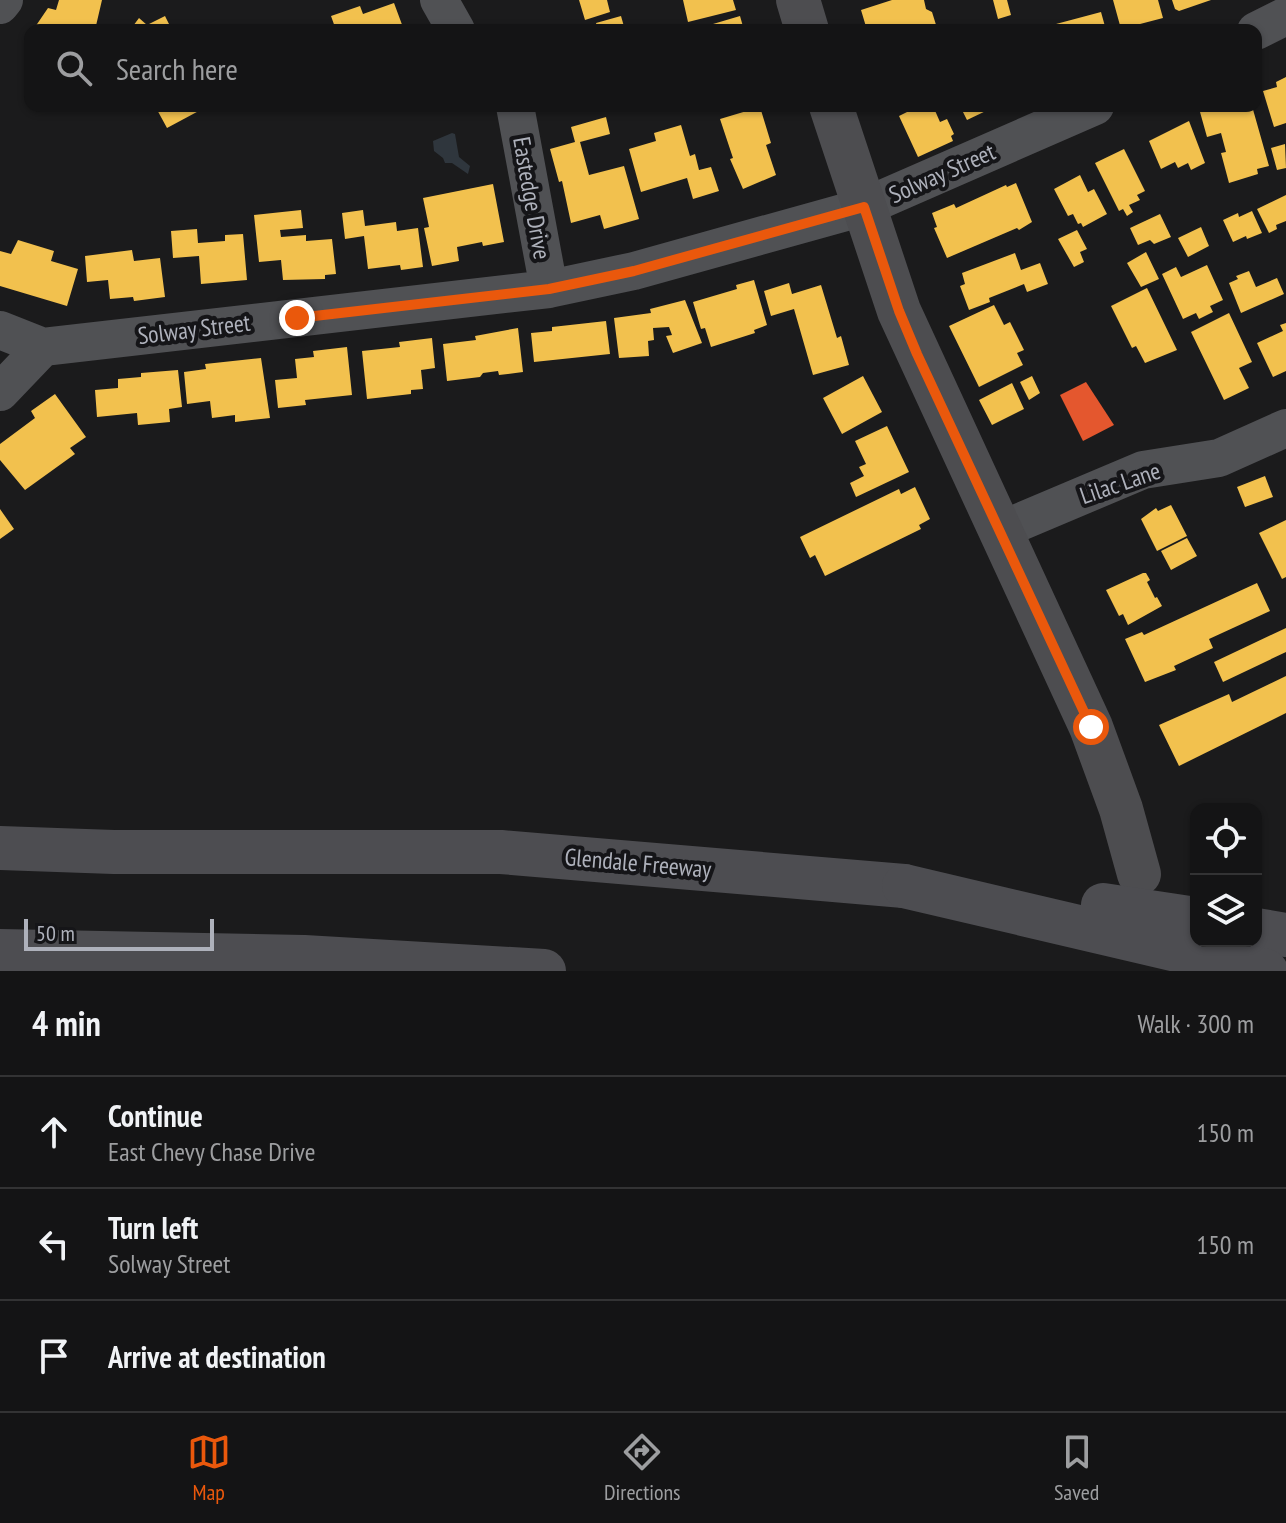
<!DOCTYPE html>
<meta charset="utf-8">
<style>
:root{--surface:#141415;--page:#1d1d1e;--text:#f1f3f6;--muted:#9d9ea0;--line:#333334;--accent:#ea580c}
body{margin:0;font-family:"PT Sans Narrow",sans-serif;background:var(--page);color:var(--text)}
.controls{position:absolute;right:24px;bottom:24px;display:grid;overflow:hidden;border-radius:16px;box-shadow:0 2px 6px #0004}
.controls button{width:72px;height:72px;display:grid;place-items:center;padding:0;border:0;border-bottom:2px solid var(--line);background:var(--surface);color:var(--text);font:40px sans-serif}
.scale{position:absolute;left:24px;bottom:20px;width:190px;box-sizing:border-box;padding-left:8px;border:4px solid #aeb1bb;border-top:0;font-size:22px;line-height:28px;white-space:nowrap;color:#aeb1bb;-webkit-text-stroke:6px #151518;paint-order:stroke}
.stop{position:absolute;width:24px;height:24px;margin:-18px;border:6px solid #ea580c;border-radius:50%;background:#fff}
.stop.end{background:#ea580c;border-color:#fff;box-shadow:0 2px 8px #0008}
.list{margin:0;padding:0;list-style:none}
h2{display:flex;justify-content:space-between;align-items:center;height:104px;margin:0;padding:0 32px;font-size:34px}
h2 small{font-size:26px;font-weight:400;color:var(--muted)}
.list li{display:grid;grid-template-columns:52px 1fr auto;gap:24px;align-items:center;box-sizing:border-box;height:112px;padding:0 32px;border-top:2px solid var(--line)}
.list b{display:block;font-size:30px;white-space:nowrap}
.list p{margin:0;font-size:26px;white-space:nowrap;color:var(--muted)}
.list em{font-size:26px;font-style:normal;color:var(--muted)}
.icon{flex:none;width:44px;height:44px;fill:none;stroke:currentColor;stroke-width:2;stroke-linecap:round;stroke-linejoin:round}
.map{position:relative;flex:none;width:1286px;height:971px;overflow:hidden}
.search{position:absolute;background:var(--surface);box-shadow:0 2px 6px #0004;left:24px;right:24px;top:24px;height:88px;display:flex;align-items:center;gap:20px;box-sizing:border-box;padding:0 28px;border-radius:16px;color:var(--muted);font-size:30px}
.sheet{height:440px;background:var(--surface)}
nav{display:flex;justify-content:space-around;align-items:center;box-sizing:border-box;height:112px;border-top:2px solid var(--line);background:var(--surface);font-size:22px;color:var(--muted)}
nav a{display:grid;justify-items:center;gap:4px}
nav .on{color:var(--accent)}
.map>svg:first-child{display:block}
.water{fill:#2f363d}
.homes{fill:#f2c14e}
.shops{fill:#e4572e}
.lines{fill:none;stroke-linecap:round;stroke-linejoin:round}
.minor{stroke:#505154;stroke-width:38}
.major{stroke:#4d4d50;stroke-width:44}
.highway{stroke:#4d4d51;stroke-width:44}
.highway-bridge{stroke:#4d4d51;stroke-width:44}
.route{stroke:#ea580c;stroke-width:10}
.labels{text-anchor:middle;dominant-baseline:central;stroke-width:8;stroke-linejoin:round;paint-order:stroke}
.street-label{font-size:24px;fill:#aeb1bb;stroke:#151518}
</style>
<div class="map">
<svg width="1286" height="971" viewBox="0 0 1286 971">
<rect width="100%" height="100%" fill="#1b1b1c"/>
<path class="water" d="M452,133L455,134L459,157L470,166L468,174L452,163H445L443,158L434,151L433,141Z"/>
<path class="homes" d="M59,0H102L95,30H33L48,8L56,10Z
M579,0H607L610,12L585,20Z
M683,0H733L736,10L688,22Z
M892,0H924L926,9L932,12L937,28L867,30L861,10Z
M993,0H1007L1011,15L998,19Z
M1113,0H1158L1163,18L1121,29Z
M1172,0H1211L1179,11L1175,9Z
M394,3L404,30H336L331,16L360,6L363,14Z
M1101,12L1106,30H1058L1056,24Z
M165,16L172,30H130L139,18L147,25Z
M621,16L625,30H598L596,23Z
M740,16L744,30H715L713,24Z
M1286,77V123L1274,127L1263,91L1277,87L1276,82Z
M155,106H208L167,128Z
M919,106H933L940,122L947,119L954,134L951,136L953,141L918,157L899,116Z
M960,106H988L990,109L967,120Z
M1223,106H1252L1269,166L1257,169L1258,174L1229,183L1221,153L1226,152L1221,133L1207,137L1200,112Z
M760,107L771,143L766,145L776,175L743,189L730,159L733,158L720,119Z
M606,117L610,134L580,142L589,175L624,166L639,219L604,229L600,215L571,223L562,181L559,182L550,149L575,142L571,127Z
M1189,121L1205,163L1191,170L1188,163L1178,168L1175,162L1161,169L1149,141Z
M681,125L690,156L695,154L699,170L711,167L719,191L693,199L687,178L641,192L629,149L656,141L654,133Z
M1285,144L1286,168L1277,170L1271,148Z
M1124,149L1145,191L1137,195L1140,200L1129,205L1133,212L1127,216L1123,209L1119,211L1095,163Z
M1080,175L1088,192L1094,189L1107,214L1083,227L1081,223L1078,224L1073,214L1068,216L1054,189Z
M1016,183L1032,222L1019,230L1017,228L947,258L934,228L937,227L932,213L954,204L956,208L1006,185L1007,187Z
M493,184L504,242L483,246L482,242L457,247L459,261L432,266L424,228L429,227L423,198Z
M1286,195V221L1276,225L1277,229L1269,233L1257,209Z
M301,210L303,228L280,230L281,237L306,235V241L332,239L336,274L325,275V279L283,280L281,260L259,262L254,215Z
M363,210L365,226L396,222L397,231L418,228L423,267L401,270L400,265L368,269L364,236L345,239L342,213Z
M1252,211L1262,233L1247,239L1246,236L1233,242L1223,220L1238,213L1239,217Z
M1160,214L1171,237L1154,244L1150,240L1138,245L1130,228Z
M1201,227L1209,246L1188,257L1178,238Z
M197,229L198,243L225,241V235L243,234L247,280L201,284L199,256L173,258L171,231Z
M1077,230L1087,249L1080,252L1084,262L1074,267L1058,239Z
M18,240L54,251L51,261L78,269L67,306L0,286V251L11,254Z
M132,250L134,261L160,258L165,297L134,301L133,297L110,299L108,280L87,282L85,256Z
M1146,252L1159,279L1141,287L1127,263Z
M1015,253L1021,270L1040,263L1048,284L1027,292L1024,284L989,298L990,302L969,310L960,286L965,284L962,273Z
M1207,265L1223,300L1210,306L1213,312L1199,319L1196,313L1183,319L1162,274L1176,267L1181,277Z
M1249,271L1256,287L1277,278L1284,294L1241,313L1229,283L1238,279L1236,276Z
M754,280L767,325L754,330L755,333L711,347L705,328L701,329L693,302L737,289L736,285Z
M789,283L792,294L821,285L837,338L841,336L849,365L813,375L794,309L771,316L764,291Z
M1147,288L1177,350L1145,363L1136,346L1132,348L1111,306Z
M685,300L702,343L673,353L666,336L672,335L669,327L653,328L654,340L648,341L649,356L619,358L614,318L651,313L650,309Z
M994,305L1004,325L1010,322L1024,350L1017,353L1023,365L979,387L949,326Z
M1229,313L1252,362L1239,368L1249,388L1224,400L1191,332Z
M606,321L610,354L534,362L531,333L552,331V327Z
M1286,323V371L1273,377L1257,343L1283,331L1280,325Z
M518,328L523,372L499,375L498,371L483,373L480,377L447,381L443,344L476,340L475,336Z
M432,338L435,368L421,370L423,389L411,390V394L367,399L362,351L400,347L399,342Z
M347,347L352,395L305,400L306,405L278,408L275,380L297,378L295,359L314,357L313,351Z
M261,358L270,418L235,422V415L212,418L210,401L187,404L184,372L206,369L205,364Z
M178,370L182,407L169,409L170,422L138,425L137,413L97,417L95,390L118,388V379L141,377V373Z
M863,376L882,412L842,434L823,398Z
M1032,376L1040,393L1029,400L1020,382Z
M1012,383L1024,409L992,425L979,400Z
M55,394L86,437L70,448L75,454L25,490L0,460V444L35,418L31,411Z
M887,426L909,472L856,497L850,483L864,476L859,467L866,464L855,441Z
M1265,476L1273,497L1245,507L1237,487Z
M915,487L930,519L919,525L921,529L825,576L815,555L810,558L800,537L899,489L901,494Z
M1171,505L1187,536L1157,551L1141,519L1156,508L1158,511Z
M0,509L14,529L0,539Z
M1286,520V577L1282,579L1259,533Z
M1187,538L1197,556L1171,570L1161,551Z
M1143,573H1146L1150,580L1147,582L1155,598L1157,597L1162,606L1128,625L1123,614L1119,616L1106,590Z
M1257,583L1270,611L1209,639L1213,648L1174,666L1176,670L1145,682L1125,639L1142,632L1144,635Z
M1286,628V652L1223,682L1214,662Z
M1286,676V713L1179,766L1159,725L1229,694L1232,702Z"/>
<path class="shops" d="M1086,382L1114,425L1083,441L1060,395Z"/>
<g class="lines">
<path class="minor" d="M439,0L456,30
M0,5L4,0
M1256,31L1286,16
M515,106L549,289
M0,330L43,347
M0,392L43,347L549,289L634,271L864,207L1095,106
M1001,530L1143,470L1219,458L1286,428"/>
<path class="major" d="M798,0L807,30
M831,106L899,311L1091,727L1121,809L1139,874"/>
<path class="highway" d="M0,848L114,852H501L904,886
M1256,930L1286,935
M0,951L304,957L544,971"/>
<path class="highway-bridge" d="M904,886L1266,971
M1103,905L1196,919"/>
</g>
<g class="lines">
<path class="route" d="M297,318L549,289L634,271L864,207L899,311L917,354L1091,727"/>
</g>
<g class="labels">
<g class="street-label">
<text transform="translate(942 173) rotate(-24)">Solway Street</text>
<text transform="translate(532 198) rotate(80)">Eastedge Drive</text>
<text transform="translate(194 329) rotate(-7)">Solway Street</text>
<text transform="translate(1120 483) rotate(-19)">Lilac Lane</text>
<text transform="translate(638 863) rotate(5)">Glendale Freeway</text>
</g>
</g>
</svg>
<div class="controls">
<button><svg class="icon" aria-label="locate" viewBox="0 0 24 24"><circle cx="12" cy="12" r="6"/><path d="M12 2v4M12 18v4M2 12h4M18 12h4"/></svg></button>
<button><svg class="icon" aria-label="layers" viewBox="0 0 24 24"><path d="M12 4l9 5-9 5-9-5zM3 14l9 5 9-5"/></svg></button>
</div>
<div class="scale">50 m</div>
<div class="stop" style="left:1091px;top:727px"></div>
<div class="stop end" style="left:297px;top:318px"></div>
<div class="search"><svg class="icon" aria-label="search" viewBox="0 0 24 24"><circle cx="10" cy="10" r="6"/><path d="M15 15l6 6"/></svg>Search here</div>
</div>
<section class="sheet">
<h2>4 min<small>Walk · 300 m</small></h2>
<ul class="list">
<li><svg class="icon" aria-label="ahead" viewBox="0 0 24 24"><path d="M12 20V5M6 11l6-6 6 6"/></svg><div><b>Continue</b><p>East Chevy Chase Drive</p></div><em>150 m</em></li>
<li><svg class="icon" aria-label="left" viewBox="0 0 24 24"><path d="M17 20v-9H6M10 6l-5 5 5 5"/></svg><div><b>Turn left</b><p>Solway Street</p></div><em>150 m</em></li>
<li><svg class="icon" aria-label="arrive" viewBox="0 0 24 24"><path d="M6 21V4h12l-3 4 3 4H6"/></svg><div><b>Arrive at destination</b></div></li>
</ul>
</section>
<nav>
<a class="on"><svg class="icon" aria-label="map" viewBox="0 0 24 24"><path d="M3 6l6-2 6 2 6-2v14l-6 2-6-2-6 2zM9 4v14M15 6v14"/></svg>Map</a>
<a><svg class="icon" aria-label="directions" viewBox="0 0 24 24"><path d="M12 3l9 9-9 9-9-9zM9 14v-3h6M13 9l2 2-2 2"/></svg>Directions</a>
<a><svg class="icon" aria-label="saved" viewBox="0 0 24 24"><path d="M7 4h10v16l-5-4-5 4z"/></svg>Saved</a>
</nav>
